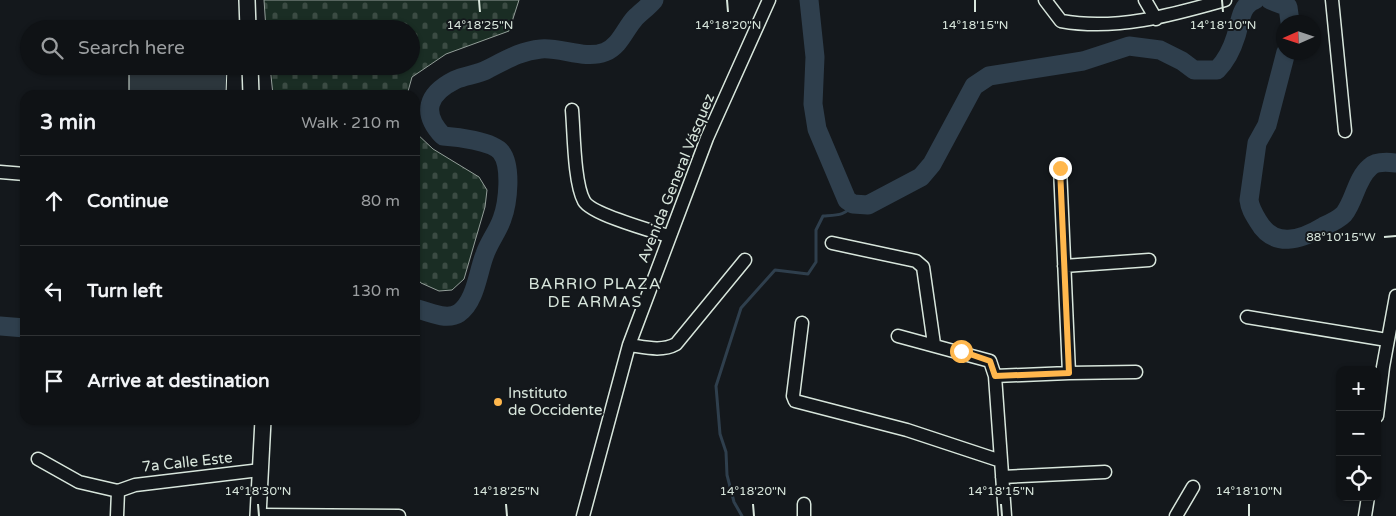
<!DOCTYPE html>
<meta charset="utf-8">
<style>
:root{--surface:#0f1215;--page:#181b1e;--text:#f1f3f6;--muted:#9b9ea0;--line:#2f3234}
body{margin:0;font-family:"Varela Round",sans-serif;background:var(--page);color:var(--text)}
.controls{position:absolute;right:15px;bottom:15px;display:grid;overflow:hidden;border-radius:10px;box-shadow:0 1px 4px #0004}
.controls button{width:45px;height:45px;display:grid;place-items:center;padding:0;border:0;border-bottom:1px solid var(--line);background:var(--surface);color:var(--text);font:25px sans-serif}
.compass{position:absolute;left:1276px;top:15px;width:45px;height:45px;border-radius:50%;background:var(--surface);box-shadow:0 1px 4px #0004;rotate:267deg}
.stop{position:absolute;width:15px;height:15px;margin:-11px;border:4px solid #ffb74d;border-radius:50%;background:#fff}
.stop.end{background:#ffb74d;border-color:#fff;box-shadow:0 1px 5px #0008}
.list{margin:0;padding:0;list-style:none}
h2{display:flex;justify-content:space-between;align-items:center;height:65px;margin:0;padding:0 20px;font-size:21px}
h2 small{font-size:16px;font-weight:400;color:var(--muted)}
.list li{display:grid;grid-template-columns:32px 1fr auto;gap:15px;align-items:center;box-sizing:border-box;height:90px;padding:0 20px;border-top:1px solid var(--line)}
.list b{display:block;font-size:19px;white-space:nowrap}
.list em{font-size:16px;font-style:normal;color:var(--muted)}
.icon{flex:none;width:28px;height:28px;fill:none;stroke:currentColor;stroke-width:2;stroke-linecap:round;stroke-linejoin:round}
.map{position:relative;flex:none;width:1396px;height:516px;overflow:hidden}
.search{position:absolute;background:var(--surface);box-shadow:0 1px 4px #0004;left:20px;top:20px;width:400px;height:55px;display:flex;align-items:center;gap:12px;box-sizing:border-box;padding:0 18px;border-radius:28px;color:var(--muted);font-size:19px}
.panel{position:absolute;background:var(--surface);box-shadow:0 1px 4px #0004;left:20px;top:90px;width:400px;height:335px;border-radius:15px}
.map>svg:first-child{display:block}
.cemetery{fill:url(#cemetery-stones);stroke:#939e99}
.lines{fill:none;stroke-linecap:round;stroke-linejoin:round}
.stream{stroke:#2f3f4d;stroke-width:3}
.river{stroke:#2f3f4d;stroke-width:19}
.building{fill:#2c363c;stroke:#d8e6dc}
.minor-casing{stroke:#d8e6dc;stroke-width:15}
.major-casing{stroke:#d8e6dc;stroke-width:18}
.minor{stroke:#14181c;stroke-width:12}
.major{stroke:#14181c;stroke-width:15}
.route{stroke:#ffb74d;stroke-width:6}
.ticks{fill:none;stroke:#d8e6dc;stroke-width:2}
.poi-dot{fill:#ffb74d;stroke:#14181c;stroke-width:2}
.labels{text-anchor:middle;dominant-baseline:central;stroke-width:4;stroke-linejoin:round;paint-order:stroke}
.street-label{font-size:15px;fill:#d8e6dc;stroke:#14181c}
.poi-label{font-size:15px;fill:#d8e6dc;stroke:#14181c;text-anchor:start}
.neighbourhood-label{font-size:16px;letter-spacing:1px;fill:#d8e6dc;stroke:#14181c}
.ticks-label{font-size:12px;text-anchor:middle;fill:#d8e6dc;stroke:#14181c;stroke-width:4;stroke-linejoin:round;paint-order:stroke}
</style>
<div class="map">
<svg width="1396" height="516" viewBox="0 0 1396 516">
<defs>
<pattern id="cemetery-stones" width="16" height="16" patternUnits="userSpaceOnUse" patternTransform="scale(1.25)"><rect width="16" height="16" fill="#1a2d24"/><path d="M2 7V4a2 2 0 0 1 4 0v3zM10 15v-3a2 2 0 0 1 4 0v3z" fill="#3b4b43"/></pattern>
</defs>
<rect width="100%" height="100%" fill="#14181c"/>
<path class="cemetery" d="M264,0H519L509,31L446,54L412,77L407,95H273L270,66H411V29H266Z
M415,132L433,149L479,177L487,190L485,207L464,279L452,290L439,291L421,283L415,276Z"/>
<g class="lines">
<path class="stream" d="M742,516L734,502L727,475L726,452L720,434L716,386L741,308L775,270L808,274L816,262V230L823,216C836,215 846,216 853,204"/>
<path class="river" d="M809,0L815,57L813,104L817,129L847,200L853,204L868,205L921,177L932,164L974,86L989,76L1083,61L1129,46L1160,50L1182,61L1194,70H1217C1226,61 1232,49 1236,36C1240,24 1240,5 1255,0
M1270,0L1288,7L1290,22
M1286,52L1267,125L1257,143L1249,200C1250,208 1253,213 1258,221C1274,249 1301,240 1324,226C1331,223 1339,219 1344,214C1355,200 1356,179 1370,167C1376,161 1388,162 1396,163
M415,308C428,312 447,321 459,313C476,301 478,271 485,254C489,242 498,231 502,219C508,203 512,166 501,152C492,141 457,137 443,136C421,113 427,94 455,80C465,75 478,75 488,69C506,60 520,51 541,49C561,47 585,60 605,52C620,46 625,29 635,18C641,12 648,7 654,0
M0,326L25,328"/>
</g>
<path class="building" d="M129,66H227L226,95H129Z"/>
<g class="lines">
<g class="minor-casing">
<path id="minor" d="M1045,0L1061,21C1117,31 1172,15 1225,0
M1145,0L1156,19
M1332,0L1345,131
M572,110C574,133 574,183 584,201C591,214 652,231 668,236
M0,172L25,174
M832,243L916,261L923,267L934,344
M1064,266L1149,260
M1247,317L1387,340
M802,323L793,396L795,401L907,430L1001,461
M898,336L990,361L995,376L1005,516
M629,345C644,347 662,352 676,344L745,260
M1069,373L1136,372
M995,376L1069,373L1060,168
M1377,416L1383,367L1396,296
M38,459L79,482L118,491
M1002,477L1105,472
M118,491L135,485L260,470
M259,515L399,516
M117,516L118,491
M583,516L629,345L707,138L769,0
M804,516V504
M1176,516L1193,487
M1365,516L1368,497"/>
</g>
<g class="major-casing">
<path id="major" d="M247,0L248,29
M250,66L251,95
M258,516L263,420"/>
</g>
<use href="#minor" class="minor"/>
<use href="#major" class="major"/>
</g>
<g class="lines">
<path class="route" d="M961,351L990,361L995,376L1069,373L1060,168"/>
</g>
<path class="ticks" d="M479,0L480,12M727,0L728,12M975,0V12M1222,0L1223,12M1384,237L1396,236M258,504L259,516M506,504L507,516M753,504L754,516M1001,504L1002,516M1249,504V516"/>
<circle class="poi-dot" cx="498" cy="402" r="5"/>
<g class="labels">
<g class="street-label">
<text transform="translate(676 178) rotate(-68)">Avenida General Vásquez</text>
<text transform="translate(187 462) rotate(-6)">7a Calle Este</text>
</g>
<g class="poi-label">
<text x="508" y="393">Instituto<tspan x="508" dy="17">de Occidente</tspan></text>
</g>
<g class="neighbourhood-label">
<text x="595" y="284">BARRIO PLAZA<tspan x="595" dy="18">DE ARMAS</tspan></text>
</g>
</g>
<g class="ticks-label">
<text x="480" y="29">14°18'25"N</text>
<text x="728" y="29">14°18'20"N</text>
<text x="975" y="29">14°18'15"N</text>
<text x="1223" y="29">14°18'10"N</text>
<text x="1341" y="241">88°10'15"W</text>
<text x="258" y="495">14°18'30"N</text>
<text x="506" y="495">14°18'25"N</text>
<text x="753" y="495">14°18'20"N</text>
<text x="1001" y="495">14°18'15"N</text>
<text x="1249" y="495">14°18'10"N</text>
</g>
</svg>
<div class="controls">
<button>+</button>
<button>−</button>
<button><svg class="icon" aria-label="locate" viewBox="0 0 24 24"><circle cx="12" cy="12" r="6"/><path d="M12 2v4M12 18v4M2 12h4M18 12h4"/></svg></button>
</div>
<svg class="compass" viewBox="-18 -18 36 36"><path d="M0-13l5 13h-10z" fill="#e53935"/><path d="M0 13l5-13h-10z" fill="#9b9ea0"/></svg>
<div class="stop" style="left:961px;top:351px"></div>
<div class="stop end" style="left:1060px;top:168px"></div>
<div class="search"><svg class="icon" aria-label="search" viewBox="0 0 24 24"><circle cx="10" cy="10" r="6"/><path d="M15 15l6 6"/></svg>Search here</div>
<section class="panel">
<h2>3 min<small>Walk · 210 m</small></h2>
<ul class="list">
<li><svg class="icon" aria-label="ahead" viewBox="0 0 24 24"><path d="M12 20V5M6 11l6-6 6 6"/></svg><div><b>Continue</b></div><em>80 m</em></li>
<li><svg class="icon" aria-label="left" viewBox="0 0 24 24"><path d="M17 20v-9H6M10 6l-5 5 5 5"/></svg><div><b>Turn left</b></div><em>130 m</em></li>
<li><svg class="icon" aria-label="arrive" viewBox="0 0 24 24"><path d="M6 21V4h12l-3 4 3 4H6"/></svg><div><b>Arrive at destination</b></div></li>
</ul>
</section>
</div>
